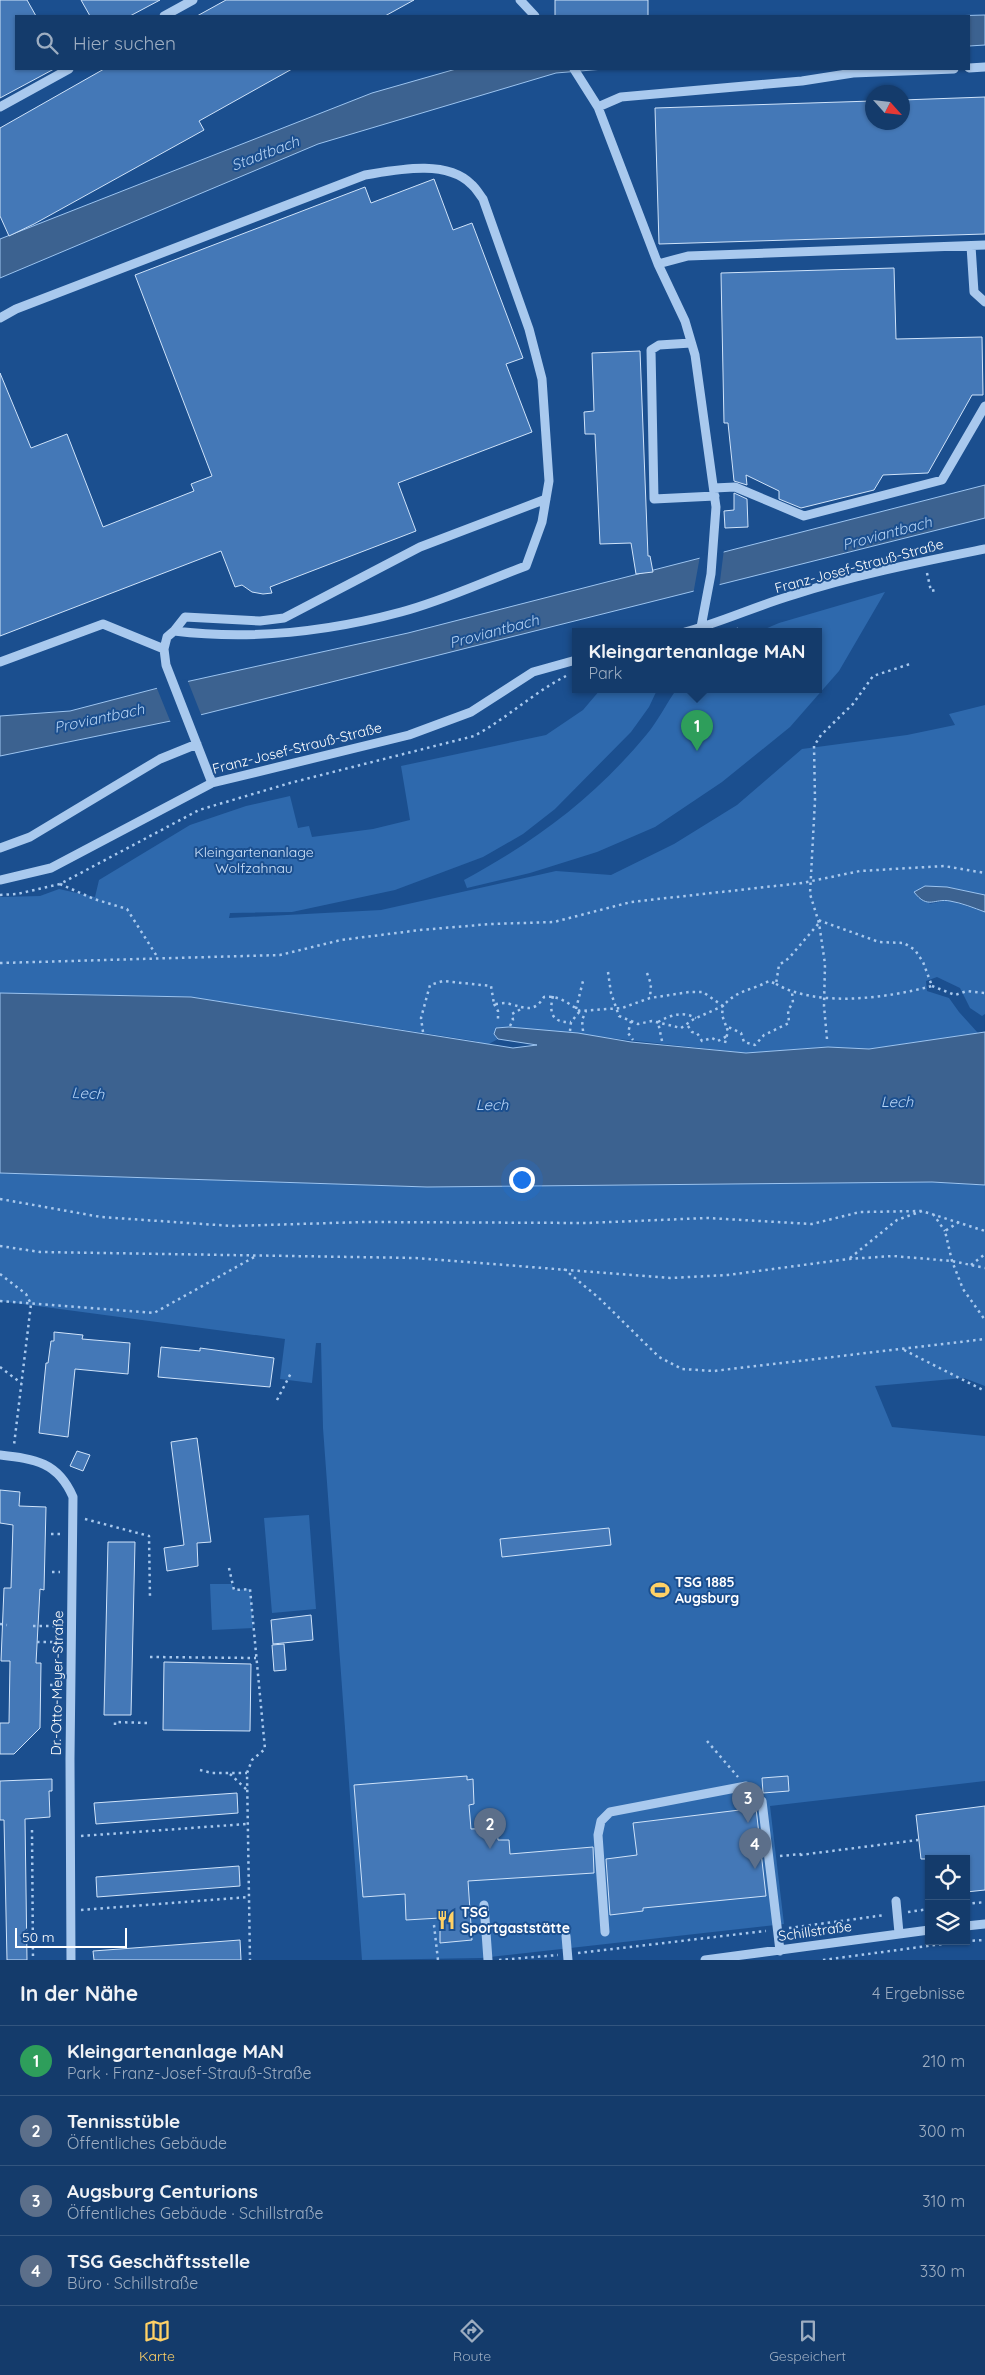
<!DOCTYPE html>
<html lang="de">
<meta charset="utf-8">
<style>
:root{--surface:#143b6b;--page:#214673;--text:#f1f3f6;--muted:#9dadc1;--line:#33557e;--accent:#ffd166}
body{margin:0;font-family:Quicksand,sans-serif;background:var(--page);color:var(--text)}
.controls{position:absolute;right:15px;bottom:15px;display:grid;overflow:hidden;border-radius:0px;box-shadow:0 1px 4px #0004}
.controls button{width:45px;height:45px;display:grid;place-items:center;padding:0;border:0;border-bottom:1px solid var(--line);background:var(--surface);color:var(--text);font:25px sans-serif}
.compass{position:absolute;left:865px;top:85px;width:45px;height:45px;border-radius:50%;background:var(--surface);box-shadow:0 1px 4px #0004;rotate:117deg}
.scale{position:absolute;left:15px;bottom:12px;width:112px;box-sizing:border-box;padding-left:5px;border:2px solid #fff;border-top:0;font-size:14px;line-height:18px;white-space:nowrap;color:#fff;-webkit-text-stroke:4px #1b4f8f;paint-order:stroke}
.you{position:absolute;left:521px;top:1179px;width:18px;height:18px;margin:-12px;border:4px solid #fff;border-radius:50%;background:#1a73e8;box-shadow:0 0 0 8px #1a73e833}
.badge{display:grid;place-items:center;width:32px;height:32px;border-radius:50%;background:var(--accent);color:#fff;font-size:16px;font-weight:700}
.pin{position:absolute;translate:-50% -41px;filter:drop-shadow(0 1px 2px #0008)}
.pin::after{content:'';position:absolute;top:26px;width:18px;height:15px;background:inherit;clip-path:polygon(0 0,100% 0,50% 100%)}
.popup{position:absolute;left:572px;top:628px;width:250px;height:65px;box-sizing:border-box;display:grid;place-content:center;border-radius:0px;background:var(--surface);filter:drop-shadow(0 1px 4px #0005);font-size:16px;white-space:nowrap;color:var(--muted)}
.popup b{font-size:19px;color:var(--text)}
.popup::after{content:'';position:absolute;left:50%;top:100%;margin-left:-10px;border:10px solid transparent;border-top-color:var(--surface)}
.list{margin:0;padding:0;list-style:none}
h2{display:flex;justify-content:space-between;align-items:center;height:65px;margin:0;padding:0 20px;font-size:21px}
h2 small{font-size:16px;font-weight:400;color:var(--muted)}
.list li{display:grid;grid-template-columns:32px 1fr auto;gap:15px;align-items:center;box-sizing:border-box;height:70px;padding:0 20px;border-top:1px solid var(--line)}
.list b{display:block;font-size:19px;white-space:nowrap}
.list p{margin:0;font-size:16px;white-space:nowrap;color:var(--muted)}
.list em{font-size:16px;font-style:normal;color:var(--muted)}
.icon{flex:none;width:28px;height:28px;fill:none;stroke:currentColor;stroke-width:2;stroke-linecap:round;stroke-linejoin:round}
.map{position:relative;flex:none;width:985px;height:1960px;overflow:hidden}
.search{position:absolute;background:var(--surface);box-shadow:0 1px 4px #0004;left:15px;right:15px;top:15px;height:55px;display:flex;align-items:center;gap:12px;box-sizing:border-box;padding:0 18px;border-radius:0px;color:var(--muted);font-size:19px}
.sheet{height:345px;background:var(--surface)}
nav{display:flex;justify-content:space-around;align-items:center;box-sizing:border-box;height:70px;border-top:1px solid var(--line);background:var(--surface);font-size:14px;color:var(--muted)}
nav a{display:grid;justify-items:center;gap:2px}
nav .on{color:var(--accent)}
.map>svg:first-child{display:block}
.green{fill:#2e69ad}
.water{fill:#3c6290;stroke:#9cc4f0}
.pier{fill:#1b4f8f}
.building{fill:#4478b7;stroke:#cfe3fa}
.lines{fill:none;stroke-linecap:round;stroke-linejoin:round}
.path{stroke:#a9c9ee;stroke-width:2.5;stroke-dasharray:2.5 4;stroke-linecap:butt}
.minor{stroke:#a9c9ee;stroke-width:9}
.labels{text-anchor:middle;dominant-baseline:central;stroke-width:4;stroke-linejoin:round;paint-order:stroke}
.street-label{font-size:14px;fill:#fff;stroke:#1b4f8f}
.park-label{font-size:14px;fill:#cfe3fa;stroke:#1b4f8f}
.poi-label{font-size:14px;font-weight:bold;fill:#fff;stroke:#1b4f8f;text-anchor:start}
.water-label{font-size:15px;font-style:italic;fill:#b5d3f5;stroke:#1b4f8f}
</style>
<div class="map">
<svg width="985" height="1960" viewBox="0 0 985 1960">
<rect width="100%" height="100%" fill="#1b4f8f"/>
<path class="green" d="M885,592L839,671L790,727L722,782L655,827L597,852L530,873L467,888L464,880C536,841 594,798 647,734C658,721 666,704 676,690H818V632H758L779,623Z
M600,690H657L649,707L631,732L555,809L523,834L483,857L395,890L292,912L230,913L229,918L381,910L556,871L611,875L674,844L737,805L802,749L907,735L955,725L949,714L985,705V895L947,887L929,904L948,900L985,912V1014L982,1016L970,1008L960,988L937,977L926,981L927,991L949,998L959,1012L978,1033L869,1049L828,1047L746,1053L509,1027L494,1034L498,1039L487,1045L475,1041L191,997L0,993V897L40,896L59,889L95,897L99,880L190,825L246,806L290,796L298,828L309,826L312,837L373,829L410,820L401,766L546,735L583,710Z
M0,1173L427,1187L932,1182L985,1185V1386L964,1378L875,1386L892,1427L985,1436V1781L770,1806L784,1924L481,1958L362,1960L323,1428L321,1343H316L312,1383L280,1379L285,1339L0,1301Z
M309,1515L316,1609L272,1613L264,1518Z
M210,1584H232L234,1590L250,1589L253,1628L212,1630Z"/>
<path class="water" d="M985,15V45L969,46V16H945Z
M456,69H604L556,73L318,144L0,278V239L372,93Z
M985,485V518L200,715L0,756V716L70,711L158,688L408,633Z
M925,886L947,887L985,895V912C974,908 962,903 950,901C934,898 928,910 914,892Z
M0,993L191,997L513,1048L537,1045L498,1039L494,1034L496,1028L509,1027L578,1033L631,1042L746,1053L828,1047L869,1049L985,1032V1185L932,1182L427,1187L0,1173Z"/>
<path class="pier" d="M724,549L719,589L693,595L700,556Z
M187,679L202,717L171,723L156,686Z"/>
<path class="building" d="M0,0H27L36,16H16V69H54L0,98Z
M81,0H160L130,16H90Z
M226,0H414L385,16H197Z
M555,0H648V16H555Z
M104,69H292L199,121L204,130L34,224L9,236L0,216V128Z
M985,97V234L659,244L655,108L872,101V122H902V100Z
M434,179L453,230L472,223L523,358L506,364L532,432L398,483L416,531L270,587L272,593L263,594L252,592L242,585L235,587L221,551L0,636V373L31,448L67,434L103,527L194,491L191,484L212,476L135,275L365,187L371,203Z
M894,268L896,339L982,337L983,395H972L928,473L883,475L874,490L801,508L779,499V491L746,475L747,485L734,481L728,423H724L721,273Z
M640,351L648,556H650L653,572L636,574L631,543L600,544L595,434H585L584,412L594,411L592,353Z
M734,493L747,499L748,527L725,528L724,511L734,510Z
M54,1332L83,1335L82,1339L130,1343L128,1374L75,1369L68,1437L39,1433L46,1363H48L51,1341H54Z
M161,1347L200,1351V1348L274,1358L270,1387L158,1377Z
M197,1438L211,1542L197,1543L198,1566L167,1571L164,1548L184,1545L171,1442Z
M77,1451L90,1455L83,1471L70,1466Z
M0,1490L20,1492L19,1506L46,1507L44,1590L40,1589L36,1663H41L40,1728L14,1754H0V1723H9L10,1661H1L4,1588H11L13,1525L0,1523Z
M609,1528L611,1545L502,1557L500,1539Z
M108,1542H135L131,1715H104Z
M311,1615L313,1640L273,1644L271,1620Z
M284,1644L286,1670L274,1671L272,1645Z
M164,1662L251,1664L250,1731L163,1730Z
M467,1776V1780L473,1779L474,1804L469,1805L471,1829L497,1828L498,1840H509L510,1854L593,1847L594,1873L468,1881L472,1940L440,1943V1918L406,1920L405,1894L363,1897L354,1785Z
M788,1776L789,1791L763,1793L762,1778Z
M52,1779V1791H49L50,1817L25,1819L27,1960H7L4,1820H0V1781Z
M237,1793L238,1813L96,1824L94,1803Z
M985,1806V1890L966,1892V1859H921L916,1815Z
M756,1808L766,1896L643,1908V1911L610,1915L606,1859L637,1855L633,1823Z
M239,1866L240,1886L97,1897L96,1877Z
M240,1940L241,1960H94L93,1951Z"/>
<g class="lines">
<path class="path" d="M927,573L931,591L936,590
M730,632L742,627
M60,884L94,899L127,909L158,958
M0,895L17,894L60,884L199,810L290,783L474,736C506,719 533,693 566,676
M0,963L280,955L341,940L420,930L491,924L554,922L631,902L802,883L860,871L944,866L985,873
M608,972L611,993L619,1016L638,1024L652,1021L681,1028L694,1019L723,1006L722,1015L726,1026L741,1033L744,1042L755,1045L764,1035L789,1023L788,1010L793,1003L792,992
M647,973L651,984L650,998
M776,984C818,1008 887,998 932,986L923,962L915,950L904,943L879,942L818,920
M932,986L955,995L967,991L985,993
M553,996C549,1012 551,1023 571,1022
M494,1004L498,1011V1022
M576,1009L583,981
M631,1021L628,1033L633,1040
M510,1026L513,1020L512,1014L521,1009
M688,1026L692,1032L697,1033L702,1041L712,1038L718,1041L727,1036
M570,1031L571,1022L580,1011
M583,1031L582,1020L586,1011
M423,1032L421,1018L430,985L443,981L491,986L494,1004C499,1004 505,1002 510,1004C526,1008 534,1013 544,997C558,995 568,1003 580,1011L622,1008L650,998L689,992H703L723,1006C738,989 751,991 769,981L776,984L779,965L789,958L819,923
M827,1039L824,1006L825,964L819,923L810,894L815,800L814,746L821,735L853,704L873,676L910,664
M662,1041L658,1022C671,1015 682,1011 696,1018
M725,1043L728,1031L726,1026
M0,1199L101,1217L232,1226L365,1222L587,1223L707,1218L812,1224L860,1212L922,1211
M933,1214L945,1231
M959,1222L945,1231L952,1261L963,1289L985,1320
M0,1246L40,1252L416,1258L670,1278L728,1275L848,1259L893,1256L952,1261L985,1268
M850,1258L897,1220L922,1211L985,1231
M971,1265L985,1254
M564,1269L599,1298L659,1357L682,1369L714,1371L985,1339
M0,1274L26,1294L31,1304L14,1445
M0,1301L154,1313L256,1256
M904,1350L985,1391
M0,1367L21,1383
M277,1400L291,1373
M85,1519L149,1536L150,1598
M51,1534H62
M229,1568L234,1590L250,1589L265,1749L252,1760L247,1773L250,1960
M52,1572H60
M0,1624L7,1625
M33,1626H62
M37,1642H61
M150,1657L256,1658
M50,1685H61
M115,1725V1722L147,1723
M707,1741L738,1777
M200,1770L212,1773H247
M230,1774L247,1790
M32,1830L33,1960
M81,1836L246,1824
M800,1855L918,1840
M780,1856L801,1854
M966,1904L985,1902
M81,1910L249,1897
M908,1912L929,1909
M434,1925L438,1960
M789,1928L885,1915
M966,1941L985,1940
M578,1953L766,1931
M499,1960L558,1955
M823,1960L965,1941"/>
<path class="minor" d="M520,0L535,16
M164,16L193,0
M969,68L985,67
M574,69L598,107L658,264L685,321L695,355L716,507L711,574L701,627
M0,107L69,69
M598,107L621,97L802,81L853,73L954,69
M971,246L974,292L985,302
M658,264L688,256L985,245
M0,318L16,309L365,175C396,170 446,159 471,184C476,188 479,194 483,199L529,329L542,379L549,481L542,522L526,566C485,581 443,601 401,612C327,632 250,640 174,631L167,637L164,649L166,665L212,783
M691,343L659,345L651,350L654,499L715,496
M714,488L735,487L804,516L942,480L985,406
M174,631L185,617L260,621L284,618L420,547L546,499
M685,632C722,622 756,606 793,595C855,575 921,562 985,549
M0,662L103,624L164,649
M0,848L30,837L160,759L197,744
M0,880L51,868L212,783L409,735L471,712L533,672L576,660
M0,1455C35,1459 58,1462 73,1497L70,1759L71,1960
M762,1801L780,1951
M896,1901L899,1933
M484,1905L488,1960
M966,1926L985,1924
M605,1932L598,1835L601,1821L610,1812L746,1786
M566,1936L568,1960
M705,1960L929,1930"/>
</g>
<defs>
<g id="stadium-bare" transform="scale(1.5)"><path d="M0-5a6.5 5 0 1 0 0 10a6.5 5 0 1 0 0-10ZM-3.5-1.8h7v3.6h-7Z" fill="#ffd166" stroke="#1b4f8f" stroke-width="2.5" paint-order="stroke"/></g>
<g id="restaurant-bare" transform="scale(1.5)"><path d="M-5-6h1v4h1v-4h1v4h1v-4h1v5L-1.5 .5V6h-2V.5L-5-1ZM5-6V6H3V1.5H1.5Q1.5-4 5-6Z" fill="#ffd166" stroke="#1b4f8f" stroke-width="2.5" paint-order="stroke"/></g>
</defs>
<g fill-rule="evenodd">
<use href="#stadium-bare" x="660" y="1590"/>
<use href="#restaurant-bare" x="446" y="1920"/>
</g>
<g class="labels">
<g class="street-label">
<text transform="translate(859 566) rotate(-15)">Franz-Josef-Strauß-Straße</text>
<text transform="translate(297 748) rotate(-14)">Franz-Josef-Strauß-Straße</text>
<text transform="translate(57 1683) rotate(-89)">Dr.-Otto-Meyer-Straße</text>
<text transform="translate(815 1931) rotate(-8)">Schillstraße</text>
</g>
<g class="park-label">
<text x="254" y="852">Kleingartenanlage<tspan x="254" dy="16">Wolfzahnau</tspan></text>
</g>
<g class="poi-label">
<text x="675" y="1582">TSG 1885<tspan x="675" dy="16">Augsburg</tspan></text>
<text x="461" y="1912">TSG<tspan x="461" dy="16">Sportgaststätte</tspan></text>
</g>
<g class="water-label">
<text transform="translate(265 153) rotate(-21)">Stadtbach</text>
<text transform="translate(887 533) rotate(-15)">Proviantbach</text>
<text transform="translate(494 631) rotate(-15)">Proviantbach</text>
<text transform="translate(99 718) rotate(-12)">Proviantbach</text>
<text transform="translate(88 1093) rotate(3)">Lech</text>
<text x="897" y="1101">Lech</text>
<text x="492" y="1104">Lech</text>
</g>
</g>
</svg>
<div class="controls">
<button><svg class="icon" aria-label="locate" viewBox="0 0 24 24"><circle cx="12" cy="12" r="6"/><path d="M12 2v4M12 18v4M2 12h4M18 12h4"/></svg></button>
<button><svg class="icon" aria-label="layers" viewBox="0 0 24 24"><path d="M12 4l9 5-9 5-9-5zM3 14l9 5 9-5"/></svg></button>
</div>
<svg class="compass" viewBox="-18 -18 36 36"><path d="M0-13l5 13h-10z" fill="#e53935"/><path d="M0 13l5-13h-10z" fill="#9dadc1"/></svg>
<div class="scale">50 m</div>
<div class="you"></div>
<div class="pin badge" style="left:697px;top:751px;background:#2e9e5b">1</div>
<div class="popup"><b>Kleingartenanlage MAN</b>Park</div>
<div class="pin badge" style="left:490px;top:1849px;background:#5c6f8a">2</div>
<div class="pin badge" style="left:748px;top:1823px;background:#5c6f8a">3</div>
<div class="pin badge" style="left:755px;top:1869px;background:#5c6f8a">4</div>
<div class="search"><svg class="icon" aria-label="search" viewBox="0 0 24 24"><circle cx="10" cy="10" r="6"/><path d="M15 15l6 6"/></svg>Hier suchen</div>
</div>
<section class="sheet">
<h2>In der Nähe<small>4 Ergebnisse</small></h2>
<ul class="list">
<li><span class="badge" style="background:#2e9e5b">1</span><div><b>Kleingartenanlage MAN</b><p>Park · Franz-Josef-Strauß-Straße</p></div><em>210 m</em></li>
<li><span class="badge" style="background:#5c6f8a">2</span><div><b>Tennisstüble</b><p>Öffentliches Gebäude</p></div><em>300 m</em></li>
<li><span class="badge" style="background:#5c6f8a">3</span><div><b>Augsburg Centurions</b><p>Öffentliches Gebäude · Schillstraße</p></div><em>310 m</em></li>
<li><span class="badge" style="background:#5c6f8a">4</span><div><b>TSG Geschäftsstelle</b><p>Büro · Schillstraße</p></div><em>330 m</em></li>
</ul>
</section>
<nav>
<a class="on"><svg class="icon" aria-label="map" viewBox="0 0 24 24"><path d="M3 6l6-2 6 2 6-2v14l-6 2-6-2-6 2zM9 4v14M15 6v14"/></svg>Karte</a>
<a><svg class="icon" aria-label="directions" viewBox="0 0 24 24"><path d="M12 3l9 9-9 9-9-9zM9 14v-3h6M13 9l2 2-2 2"/></svg>Route</a>
<a><svg class="icon" aria-label="saved" viewBox="0 0 24 24"><path d="M7 4h10v16l-5-4-5 4z"/></svg>Gespeichert</a>
</nav>
